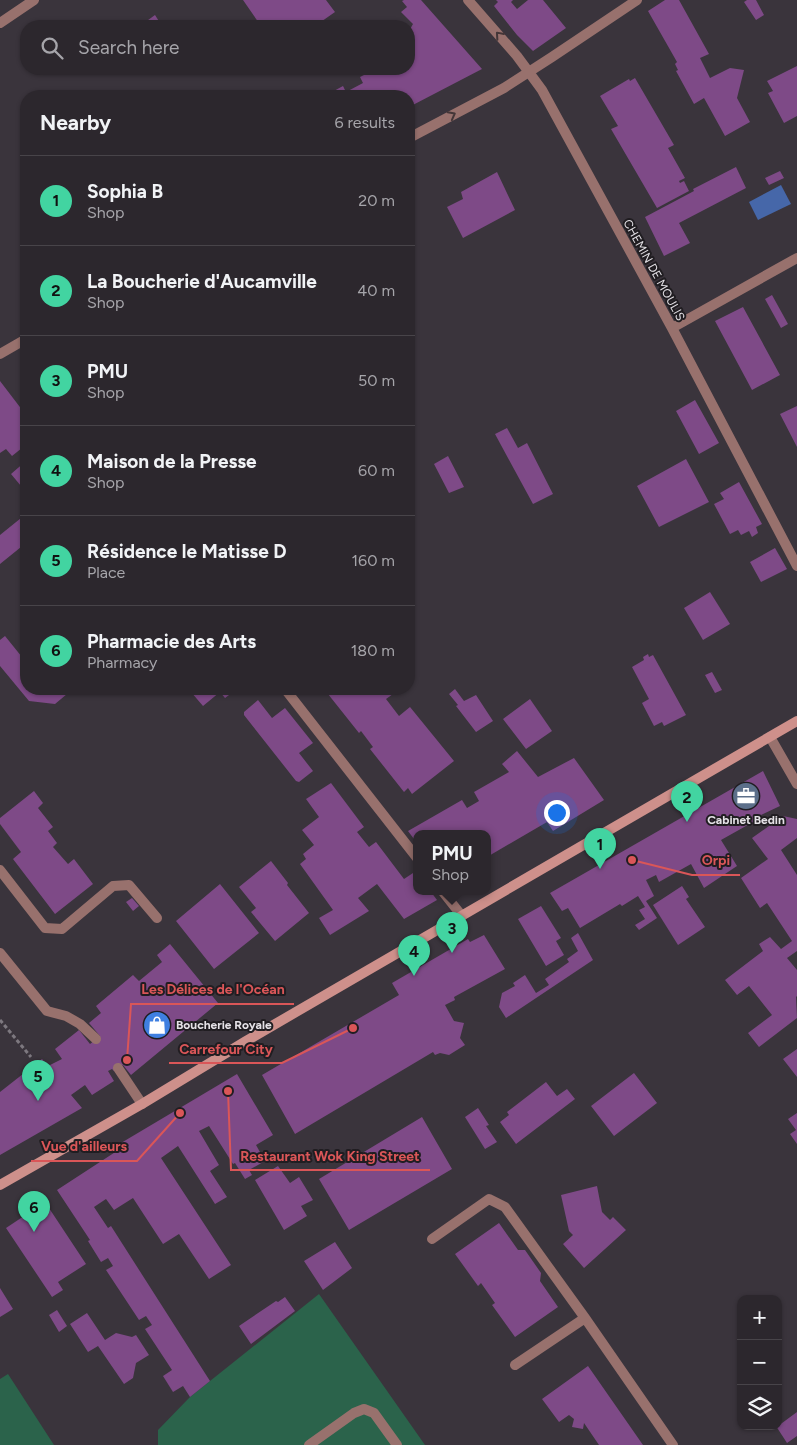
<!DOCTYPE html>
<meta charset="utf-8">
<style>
:root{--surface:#2c272d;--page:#342f35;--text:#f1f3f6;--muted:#a6a5aa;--line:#484449;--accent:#42d4a1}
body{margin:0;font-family:Figtree,sans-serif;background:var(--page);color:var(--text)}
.controls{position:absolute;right:15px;bottom:15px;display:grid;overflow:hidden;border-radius:10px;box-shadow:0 1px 4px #0004}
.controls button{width:45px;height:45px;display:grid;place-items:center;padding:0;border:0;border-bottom:1px solid var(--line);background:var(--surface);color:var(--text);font:25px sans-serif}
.you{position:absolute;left:556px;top:812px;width:18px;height:18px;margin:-12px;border:4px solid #fff;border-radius:50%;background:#1a73e8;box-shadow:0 0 0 8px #1a73e833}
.badge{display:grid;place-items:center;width:32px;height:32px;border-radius:50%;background:var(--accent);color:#111;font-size:16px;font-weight:700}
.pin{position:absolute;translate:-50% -41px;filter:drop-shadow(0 1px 2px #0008)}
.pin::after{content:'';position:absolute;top:26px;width:18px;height:15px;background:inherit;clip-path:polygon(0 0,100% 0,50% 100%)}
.popup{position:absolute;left:413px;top:830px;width:78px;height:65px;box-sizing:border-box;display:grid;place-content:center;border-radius:10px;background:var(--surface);filter:drop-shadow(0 1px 4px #0005);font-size:16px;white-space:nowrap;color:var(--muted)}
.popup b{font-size:19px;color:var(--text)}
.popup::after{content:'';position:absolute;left:50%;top:100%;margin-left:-10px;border:10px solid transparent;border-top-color:var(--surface)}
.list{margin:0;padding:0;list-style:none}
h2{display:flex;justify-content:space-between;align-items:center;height:65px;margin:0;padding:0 20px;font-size:21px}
h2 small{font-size:16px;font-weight:400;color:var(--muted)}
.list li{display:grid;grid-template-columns:32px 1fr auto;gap:15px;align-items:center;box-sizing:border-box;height:90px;padding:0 20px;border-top:1px solid var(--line)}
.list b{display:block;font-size:19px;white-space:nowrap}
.list p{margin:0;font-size:16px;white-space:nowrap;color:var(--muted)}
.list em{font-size:16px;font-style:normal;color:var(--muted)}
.icon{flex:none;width:28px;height:28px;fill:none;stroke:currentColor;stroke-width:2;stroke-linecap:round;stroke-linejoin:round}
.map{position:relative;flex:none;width:797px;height:1445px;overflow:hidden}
.search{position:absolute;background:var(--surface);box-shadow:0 1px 4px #0004;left:20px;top:20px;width:395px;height:55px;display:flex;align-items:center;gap:12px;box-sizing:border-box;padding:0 18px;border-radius:20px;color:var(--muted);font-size:19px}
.panel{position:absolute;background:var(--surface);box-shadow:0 1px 4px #0004;left:20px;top:90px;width:395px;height:605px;border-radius:20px}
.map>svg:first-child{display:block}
.green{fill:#2b634b}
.water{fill:#4667a9}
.building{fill:#7e4a87}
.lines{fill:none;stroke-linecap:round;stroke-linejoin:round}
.path{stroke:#7d787f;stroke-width:3;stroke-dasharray:4 2.5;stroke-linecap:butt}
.service{stroke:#98716d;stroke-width:10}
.minor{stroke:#98716d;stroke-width:10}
.secondary{stroke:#ce908b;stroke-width:10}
.oneway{stroke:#443638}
.labels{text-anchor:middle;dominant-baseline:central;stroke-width:4;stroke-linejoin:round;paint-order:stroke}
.street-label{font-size:12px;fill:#e5e2e7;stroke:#201d21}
.poi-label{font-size:12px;font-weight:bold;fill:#e5e2e7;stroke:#201d21}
.leader{fill:none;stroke:#da5658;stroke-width:2}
.callout-dot{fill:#da5658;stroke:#201d21;stroke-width:2}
.callout-label{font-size:14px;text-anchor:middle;font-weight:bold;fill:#da5658;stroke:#201d21;stroke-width:4;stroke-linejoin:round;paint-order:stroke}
</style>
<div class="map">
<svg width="797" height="1445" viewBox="0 0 797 1445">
<rect width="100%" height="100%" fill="#3a343c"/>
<path class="green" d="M319,1294L425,1445H158V1430L190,1397Z
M8,1374L54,1445H0V1379Z"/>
<path class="water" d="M781,185L791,204L758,220L749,202Z"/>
<path class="building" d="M243,0H326L335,12L315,26H261Z
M404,0H421L482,69L409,107V96H334L332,92L343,86L346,92L363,83L360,77L376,69H382L384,72L391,69H409V31L413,24L401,12L407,7L402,1Z
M496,0H513L511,2L517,9L528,0H543L566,28L533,51L517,35L494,6L498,2Z
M665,0H679L709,54L700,58L710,78L730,68L744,70L737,98L750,122L725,136L704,98L694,104L676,71L678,70L675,64L677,62L648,11Z
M747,0H756L764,15L756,20L744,2Z
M155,15L162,26H146L144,23Z
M797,66V116L784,123L768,93L773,91L767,81Z
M635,78L674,145L668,148L685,178L679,181L680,183L684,181L689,191L657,208L611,129L618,126L600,96L629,79L630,81Z
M736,167L746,188L679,223L690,243L664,256L645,217L694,191L693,189Z
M780,171L784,178L769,185L765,178Z
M497,172L515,210L463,238L447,207L463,199L461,192Z
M772,295L788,324L781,328L765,299Z
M743,307L780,375L752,390L715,321Z
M0,381L26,415V453L22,448L12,456L6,449L0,453Z
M695,400L719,443L699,454L676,411Z
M797,406V447L780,414Z
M507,428L518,448L527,443L553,494L533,504L495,434Z
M448,456L464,487L449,493L434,464Z
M686,459L709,502L659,527L637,486Z
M26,461V492L11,474Z
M739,482L762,524L756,527L758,533L752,537L749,531L741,535L738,530L730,534L714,504L724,499L720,493Z
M26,514V543L0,564V535Z
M775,548L787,569L761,582L750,562Z
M710,592L730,624L703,640L684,608Z
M5,636L26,662V689H73L55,704L29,701L0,666V640Z
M648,654L649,657L653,655L686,715L664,726L662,722L654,726L642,703L649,699L632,667L644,660L643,657Z
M712,672L722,690L715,693L705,675Z
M195,689H237L225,698L220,692L203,706L191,692Z
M324,689H400L386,699L399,716L410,707L454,761L412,794L408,788L404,792L370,749L373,747L361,731L359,733Z
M455,689L464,701L476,695L493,721L476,732L456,706L458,705L449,694Z
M530,699L552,731L526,749L503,719Z
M258,700L272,718L285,708L313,743L299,753L313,771L299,782L296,781L244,715V712Z
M517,751L538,777L574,758L604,800L553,831L547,822L487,857V834H417V843L408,831L462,800L467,808L479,801L474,792L509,772L502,764Z
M763,771L780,806L761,815L762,817L721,840L737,866L704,888L691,864L659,882L656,875L646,880L654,896L646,901L657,918L639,930L635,925L645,919L639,910L645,907L638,896L622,906L620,904L580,928L568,908L562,911L550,893Z
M331,783L364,827L357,832L369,847L376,842L404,879L416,871L417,892H431L437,900L404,919L377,884L358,898L369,911L330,935L319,918L333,910L300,864L306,859L303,854L314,845L302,830L319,817L306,799Z
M34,791L43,803L38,808L53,827L48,831L57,843L53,847L68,864L74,859L93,884L55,914L13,859L21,852L0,824V818Z
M783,816L797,819V838L781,850L797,875V951L787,958L797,970V996L796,997L797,1018L759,1047L748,1033L772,1015L749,986L737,995L725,980L763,951L759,944L770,937L781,949L792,941L767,903L760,908L741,878L768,859L752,838Z
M271,861L288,883L287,885L309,913L275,941L251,912L256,908L239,887Z
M220,884L259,933L214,969L176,921Z
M682,886L689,897L686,899L705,927L678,945L653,905Z
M132,898L139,906L133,911L126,902Z
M541,906L561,938L556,941L564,955L546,966L518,919Z
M578,933L593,960L506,1018L499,1007L502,993L515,986L513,983L525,975L536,993L549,985L545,979L569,962L567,959L578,951L571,938Z
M484,935L505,969L454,997L455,1000L445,1005L454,1021L464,1023L460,1038L465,1045L449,1055L440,1053L435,1055L433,1052L295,1134L262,1075L399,995L392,983L468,939L470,942Z
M170,944L218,1003L131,1075L123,1065L114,1071L112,1069L108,1071L114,1081L92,1095L85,1085L71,1095L82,1108L0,1155V1092L42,1059L48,1066L62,1059L55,1049L79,1030L90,1044L100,1036L89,1023L101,1013L96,1006L133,975L139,981L162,962L157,955Z
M797,1049V1077L783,1059Z
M634,1073L657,1103L614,1136L591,1106Z
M237,1074L273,1135L256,1145L265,1161L249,1170L252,1175L245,1179L235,1163L233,1164L209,1126L199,1131L219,1165L210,1171L227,1197L215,1204L178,1146L161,1158L231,1265L209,1279L179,1234L163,1244L133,1198L114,1210L106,1199L94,1207L108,1228L111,1226L210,1381L190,1397L183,1386L173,1392L163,1376L172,1370L145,1329L152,1325L146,1316L139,1320L106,1270L113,1266L108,1258L101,1262L88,1241L90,1240L57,1190L123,1147L121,1143Z
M546,1082L557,1096L567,1089L575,1099L516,1144L500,1122L509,1115L507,1112Z
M478,1108L489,1125L486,1126L497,1142L485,1149L465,1117Z
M797,1113V1144L790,1134L796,1130L788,1119Z
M422,1117L452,1169L349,1230L319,1179Z
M278,1166L290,1183L299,1177L313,1200L301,1206L307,1216L284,1230L255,1180Z
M597,1186L602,1212L610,1220L613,1217L626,1230L584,1268L563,1244L573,1235L569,1231L561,1195Z
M45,1202L86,1264L58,1282L63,1290L52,1297L6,1228Z
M499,1223L518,1250H525L541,1273L540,1281L558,1307L515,1337L492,1305L495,1303L481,1283L478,1286L455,1254Z
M335,1242L352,1268L323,1290L304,1261Z
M0,1288L13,1309L0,1317Z
M285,1297L295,1311L251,1344L239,1326L276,1301L278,1302Z
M57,1310L67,1326L59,1332L49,1315Z
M87,1313L105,1340L116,1333L132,1337L136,1335L149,1355L136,1363L133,1378L124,1384L98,1346L88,1352L70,1324Z
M588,1366L643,1445H599L584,1423L583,1429L572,1427L574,1419L569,1415L559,1422L542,1399Z
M797,1412V1436L787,1443L776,1426H778Z"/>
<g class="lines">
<path class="path" d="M0,1020L31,1057"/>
<path class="service" d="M0,23L34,0
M285,689L417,858
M0,870L45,928L62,929L113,886L129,885L157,918
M443,892L462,916
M0,953L47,1011L66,1016L80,1024L96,1039
M118,1068L142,1104
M432,1239L489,1199L505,1207L585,1318L673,1445
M515,1365L585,1318
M309,1445L354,1413L364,1409L374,1413L397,1445"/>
<path class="minor" d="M468,0L517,56L542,90L672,328L797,566
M409,138L504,88L552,57L637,0
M672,328L797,258
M0,354L26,339
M770,737L797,784"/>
<path class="secondary" d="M0,1185L142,1104L246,1041L797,721"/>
</g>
<defs><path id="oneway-chevron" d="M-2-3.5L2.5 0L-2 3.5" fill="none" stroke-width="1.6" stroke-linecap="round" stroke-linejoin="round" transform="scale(1.25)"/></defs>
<g class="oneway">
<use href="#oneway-chevron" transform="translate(499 35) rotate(-131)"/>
<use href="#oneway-chevron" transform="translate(452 115) rotate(-28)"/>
</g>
<defs>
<g id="office-disc" transform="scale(1.4375)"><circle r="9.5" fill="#5c6f8a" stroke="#201d21"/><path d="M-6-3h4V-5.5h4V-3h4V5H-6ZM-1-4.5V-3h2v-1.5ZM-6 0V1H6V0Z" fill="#fff"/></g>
<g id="shop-disc" transform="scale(1.4375)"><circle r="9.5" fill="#3f7fe0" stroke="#201d21"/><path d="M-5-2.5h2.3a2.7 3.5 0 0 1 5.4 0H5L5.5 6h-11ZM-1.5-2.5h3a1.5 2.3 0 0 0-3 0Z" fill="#fff"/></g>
</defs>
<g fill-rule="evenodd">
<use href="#office-disc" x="746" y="796"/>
<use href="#shop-disc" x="157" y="1025"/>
</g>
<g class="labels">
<g class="street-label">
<text transform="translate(654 270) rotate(61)">CHEMIN DE MOULIS</text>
</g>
<g class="poi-label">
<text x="746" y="820">Cabinet Bedin</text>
<text x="176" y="1025" text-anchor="start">Boucherie Royale</text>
</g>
</g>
<path class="leader" d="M632 860L692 875H740M127 1060L131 1004H294M353 1028L282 1063H169M180 1113L137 1161H31M228 1091L231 1170H430"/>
<g class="callout-dot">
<circle cx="632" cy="860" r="5"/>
<circle cx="127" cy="1060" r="5"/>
<circle cx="353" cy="1028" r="5"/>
<circle cx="180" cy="1113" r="5"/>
<circle cx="228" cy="1091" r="5"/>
</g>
<g class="callout-label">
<text x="716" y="865">Orpi</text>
<text x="213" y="994">Les Délices de l'Océan</text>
<text x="226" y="1054">Carrefour City</text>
<text x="84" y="1151">Vue d'ailleurs</text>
<text x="330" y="1161">Restaurant Wok King Street</text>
</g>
</svg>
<div class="controls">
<button>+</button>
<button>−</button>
<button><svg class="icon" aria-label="layers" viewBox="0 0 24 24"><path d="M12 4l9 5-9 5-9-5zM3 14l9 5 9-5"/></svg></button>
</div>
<div class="you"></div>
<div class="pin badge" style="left:600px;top:869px">1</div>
<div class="pin badge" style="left:687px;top:822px">2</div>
<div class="pin badge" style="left:452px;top:953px">3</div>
<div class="popup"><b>PMU</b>Shop</div>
<div class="pin badge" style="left:414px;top:976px">4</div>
<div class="pin badge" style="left:38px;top:1101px">5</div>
<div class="pin badge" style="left:34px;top:1232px">6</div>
<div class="search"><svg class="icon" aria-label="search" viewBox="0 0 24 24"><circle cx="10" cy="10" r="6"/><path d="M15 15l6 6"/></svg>Search here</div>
<section class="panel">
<h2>Nearby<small>6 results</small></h2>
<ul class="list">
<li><span class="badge">1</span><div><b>Sophia B</b><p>Shop</p></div><em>20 m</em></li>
<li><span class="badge">2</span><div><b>La Boucherie d'Aucamville</b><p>Shop</p></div><em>40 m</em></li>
<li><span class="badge">3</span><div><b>PMU</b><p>Shop</p></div><em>50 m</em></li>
<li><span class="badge">4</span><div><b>Maison de la Presse</b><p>Shop</p></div><em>60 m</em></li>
<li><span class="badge">5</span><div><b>Résidence le Matisse D</b><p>Place</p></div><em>160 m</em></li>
<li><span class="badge">6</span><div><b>Pharmacie des Arts</b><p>Pharmacy</p></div><em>180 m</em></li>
</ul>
</section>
</div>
